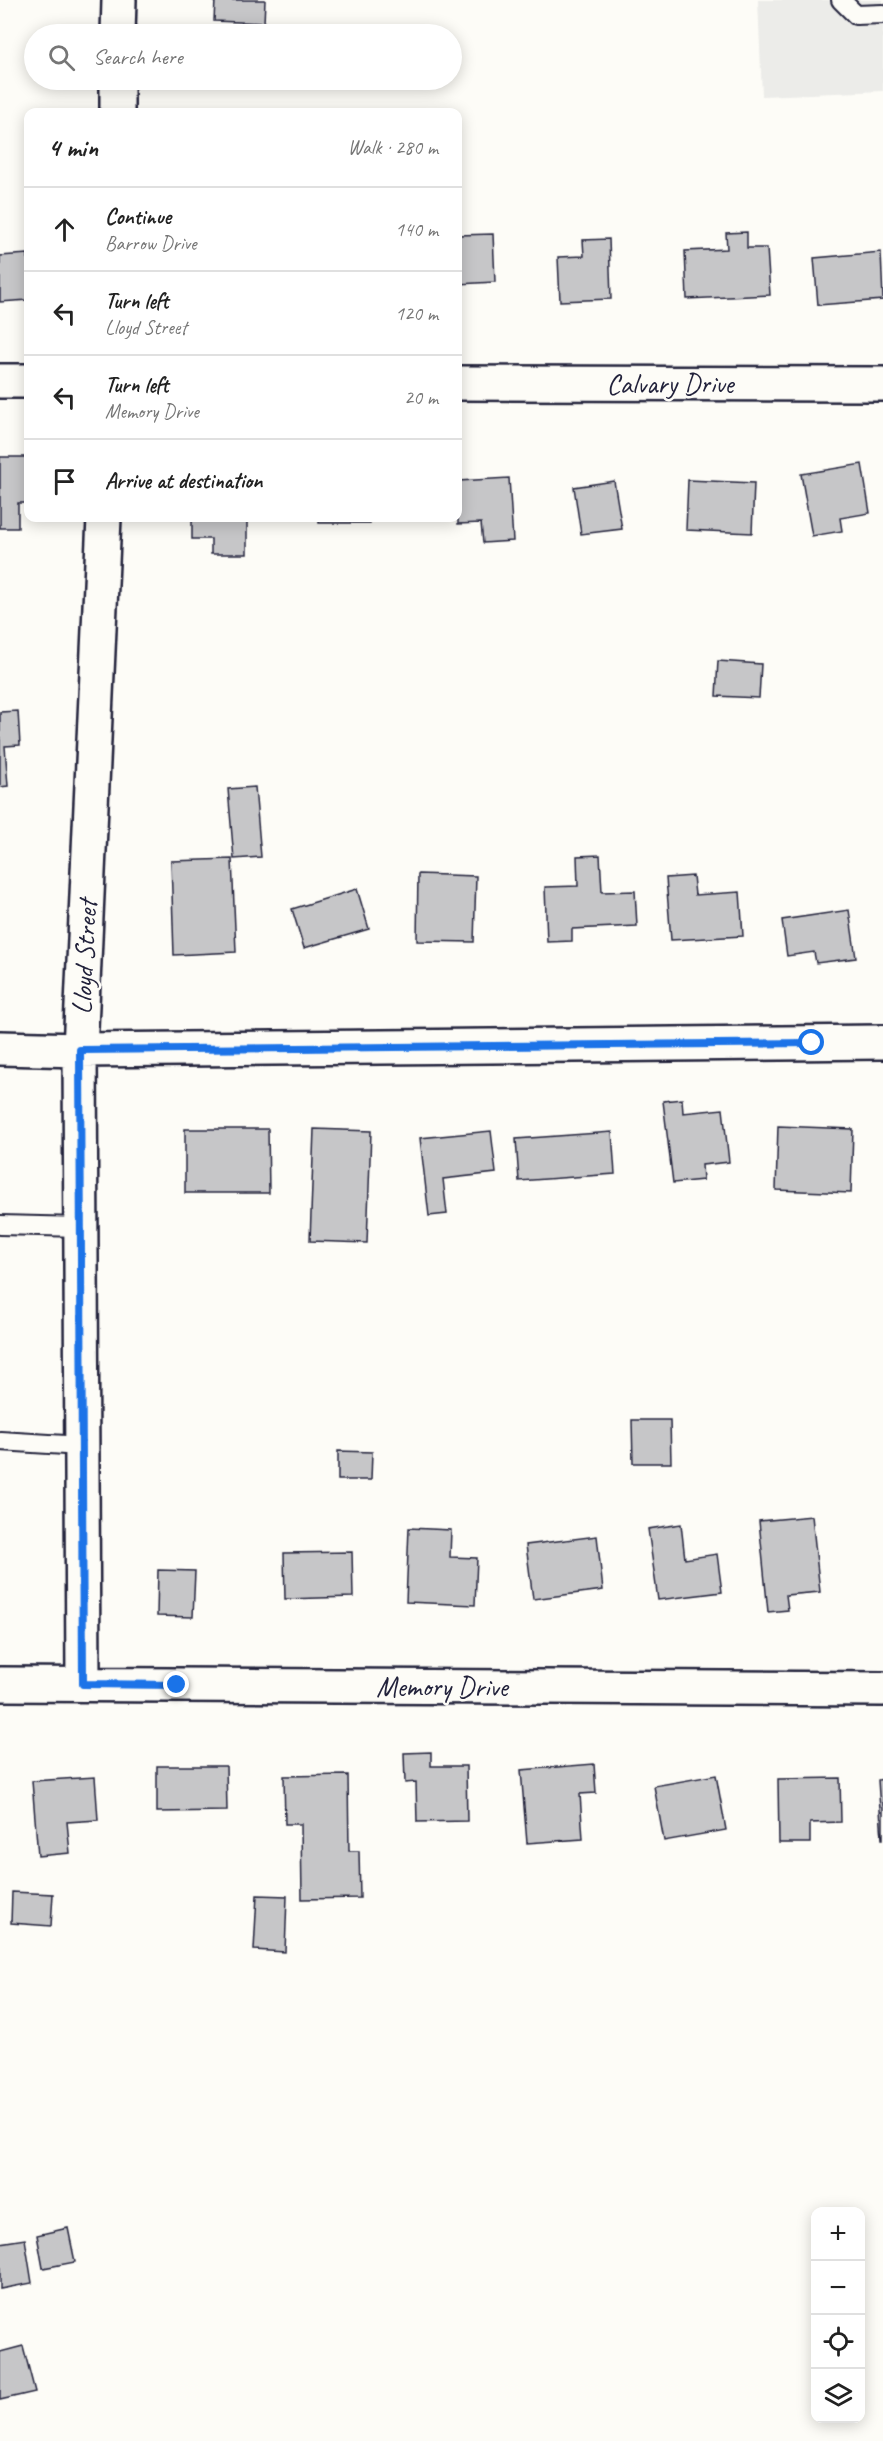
<!DOCTYPE html>
<meta charset="utf-8">
<style>
:root{--surface:#fff;--page:#f2f2f2;--text:#222;--muted:#767676;--line:#e0e0e0}
body{margin:0;font-family:Caveat,sans-serif;background:var(--page);color:var(--text)}
.controls{position:absolute;right:18px;bottom:18px;display:grid;overflow:hidden;border-radius:12px;box-shadow:0 3px 15px #0003}
.controls button{width:54px;height:54px;display:grid;place-items:center;padding:0;border:0;border-bottom:2px solid var(--line);background:var(--surface);color:var(--text);font:30px sans-serif}
.stop{position:absolute;width:18px;height:18px;margin:-14px;border:4px solid #1a73e8;border-radius:50%;background:#fff}
.stop.end{background:#1a73e8;border-color:#fff;box-shadow:0 2px 6px #0008}
.list{margin:0;padding:0;list-style:none}
h2{display:flex;justify-content:space-between;align-items:center;height:78px;margin:0;padding:0 24px;font-size:26px}
h2 small{font-size:20px;font-weight:400;color:var(--muted)}
.list li{display:grid;grid-template-columns:39px 1fr auto;gap:18px;align-items:center;box-sizing:border-box;height:84px;padding:0 24px;border-top:2px solid var(--line)}
.list b{display:block;font-size:22px;white-space:nowrap}
.list p{margin:0;font-size:20px;white-space:nowrap;color:var(--muted)}
.list em{font-size:20px;font-style:normal;color:var(--muted)}
.icon{flex:none;width:33px;height:33px;fill:none;stroke:currentColor;stroke-width:2;stroke-linecap:round;stroke-linejoin:round}
.map{position:relative;flex:none;width:883px;height:2441px;overflow:hidden}
.search{position:absolute;background:var(--surface);box-shadow:0 3px 15px #0003;left:24px;top:24px;width:438px;height:66px;display:flex;align-items:center;gap:15px;box-sizing:border-box;padding:0 21px;border-radius:33px;color:var(--muted);font-size:22px}
.panel{position:absolute;background:var(--surface);box-shadow:0 3px 15px #0003;left:24px;top:108px;width:438px;height:414px;border-radius:12px}
.map>svg:first-child{display:block}
.built{fill:#ecece9}
.building{fill:#c6c6c8;stroke:#22223b;stroke-width:1.5}
.lines{fill:none;stroke-linecap:round;stroke-linejoin:round}
.lane-casing{stroke:#22223b;stroke-width:22}
.street-casing{stroke:#22223b;stroke-width:38}
.lane{stroke:#fdfcf7;stroke-width:18}
.street{stroke:#fdfcf7;stroke-width:33}
.route{stroke:#1a73e8;stroke-width:8}
.labels{text-anchor:middle;dominant-baseline:central;stroke-width:5;stroke-linejoin:round;paint-order:stroke}
.street-label{font-size:28px;fill:#22223b;stroke:#fdfcf7}
</style>
<div class="map">
<svg width="883" height="2441" viewBox="0 0 883 2441">
<rect width="100%" height="100%" fill="#fdfcf7"/>
<filter id="ink" filterUnits="userSpaceOnUse"><feTurbulence type="fractalNoise" baseFrequency=".0167" numOctaves="2"/><feDisplacementMap in="SourceGraphic" scale="12" xChannelSelector="R" yChannelSelector="G"/><feConvolveMatrix kernelMatrix="1 2 1 2 8 2 1 2 1" color-interpolation-filters="sRGB"/></filter>
<g filter="url(#ink)">
<path class="built" d="M758,0H883V91L762,96Z"/>
<path class="building" d="M215,0H265L264,23L214,21Z
M747,232V248H767L770,295L687,299L685,251L727,249L726,233Z
M493,234L495,282L458,284V235Z
M609,239L611,299L560,301L558,257L584,256L583,240Z
M881,252L883,300L818,305L814,258Z
M28,254V300L0,302V256Z
M0,457H28V503H18V528H0Z
M862,464L870,513L840,518L842,531L812,536L801,474Z
M509,478L513,541L483,543L481,523L458,524V481Z
M688,480L754,483L752,533L686,530Z
M614,481L622,529L581,534L574,487Z
M192,518H247V554H211V539H192Z
M319,518H370V523H319Z
M718,661L761,664L759,698L716,696Z
M18,711L20,745L5,746L8,786L0,787V712Z
M255,787L261,857L234,859L228,789Z
M600,855L602,892L635,891L637,926L572,929V941L547,942L545,887L578,886L577,856Z
M232,859L236,952L174,955L171,861Z
M418,874L476,876L474,942L417,941Z
M693,876L695,895L740,892L743,936L671,940L666,878Z
M357,889L369,929L304,948L292,909Z
M849,910L856,958L816,963L814,952L787,956L782,920Z
M682,1099L683,1113L723,1109L729,1162L702,1165L703,1180L673,1183L663,1101Z
M778,1126L853,1129L851,1193L776,1190Z
M185,1129H268L269,1193H185Z
M314,1129L371,1131L367,1243L310,1241Z
M491,1131L496,1173L443,1179L447,1214L429,1216L420,1138Z
M612,1132L615,1174L519,1181L516,1139Z
M632,1420H670L671,1463H633Z
M338,1451L372,1452L371,1480H338Z
M812,1516L820,1592L786,1595L788,1610L768,1612L759,1521Z
M681,1524L685,1559L717,1554L722,1592L658,1600L648,1529Z
M409,1528L451,1530L450,1557L477,1558L475,1605L406,1602Z
M597,1536L603,1590L533,1599L526,1545Z
M352,1552L353,1597L285,1599L284,1553Z
M158,1570L195,1571L193,1617L157,1616Z
M431,1752V1766H466L467,1821L417,1822L416,1782L405,1783L404,1753Z
M594,1764L596,1793L580,1794L583,1839L527,1843L521,1770Z
M157,1766H226L227,1811L157,1812Z
M348,1775L349,1851H359L360,1898L302,1899L301,1824H285L284,1776Z
M716,1775L726,1830L664,1841L654,1786Z
M95,1777L98,1820L67,1822L70,1853L38,1856L32,1781Z
M840,1778L841,1822L810,1823V1843H779L778,1779Z
M883,1779V1839H882L878,1780Z
M12,1892L53,1894L51,1926L11,1923Z
M257,1895L287,1896L285,1952L254,1950Z
M68,2228L75,2262L43,2268L37,2235Z
M25,2239L32,2283L0,2289V2243Z
M23,2346L35,2392L0,2400V2352Z"/>
<g class="lines">
<g class="lane-casing">
<path id="lane" d="M841,0L856,15L883,14
M0,1225L81,1227
M0,1441L82,1446"/>
</g>
<g class="street-casing">
<path id="street" d="M118,34L119,0
M117,112V80
M0,381H28
M458,383L883,384
M0,1048L80,1050L883,1042
M0,1684L883,1689
M83,1684L80,1050L104,518"/>
</g>
<use href="#lane" class="lane"/>
<use href="#street" class="street"/>
</g>
</g>
<g class="lines" filter="url(#ink)">
<path class="route" d="M177,1685L83,1684L80,1050L812,1043"/>
</g>
<g class="labels">
<g class="street-label">
<text x="670" y="383">Calvary Drive</text>
<text transform="translate(84 957) rotate(-87)">Lloyd Street</text>
<text x="442" y="1686">Memory Drive</text>
</g>
</g>
</svg>
<div class="controls">
<button>+</button>
<button>−</button>
<button><svg class="icon" aria-label="locate" viewBox="0 0 24 24"><circle cx="12" cy="12" r="6"/><path d="M12 2v4M12 18v4M2 12h4M18 12h4"/></svg></button>
<button><svg class="icon" aria-label="layers" viewBox="0 0 24 24"><path d="M12 4l9 5-9 5-9-5zM3 14l9 5 9-5"/></svg></button>
</div>
<div class="stop" style="left:812px;top:1043px"></div>
<div class="stop end" style="left:177px;top:1685px"></div>
<div class="search"><svg class="icon" aria-label="search" viewBox="0 0 24 24"><circle cx="10" cy="10" r="6"/><path d="M15 15l6 6"/></svg>Search here</div>
<section class="panel">
<h2>4 min<small>Walk · 280 m</small></h2>
<ul class="list">
<li><svg class="icon" aria-label="ahead" viewBox="0 0 24 24"><path d="M12 20V5M6 11l6-6 6 6"/></svg><div><b>Continue</b><p>Barrow Drive</p></div><em>140 m</em></li>
<li><svg class="icon" aria-label="left" viewBox="0 0 24 24"><path d="M17 20v-9H6M10 6l-5 5 5 5"/></svg><div><b>Turn left</b><p>Lloyd Street</p></div><em>120 m</em></li>
<li><svg class="icon" aria-label="left" viewBox="0 0 24 24"><path d="M17 20v-9H6M10 6l-5 5 5 5"/></svg><div><b>Turn left</b><p>Memory Drive</p></div><em>20 m</em></li>
<li><svg class="icon" aria-label="arrive" viewBox="0 0 24 24"><path d="M6 21V4h12l-3 4 3 4H6"/></svg><div><b>Arrive at destination</b></div></li>
</ul>
</section>
</div>
